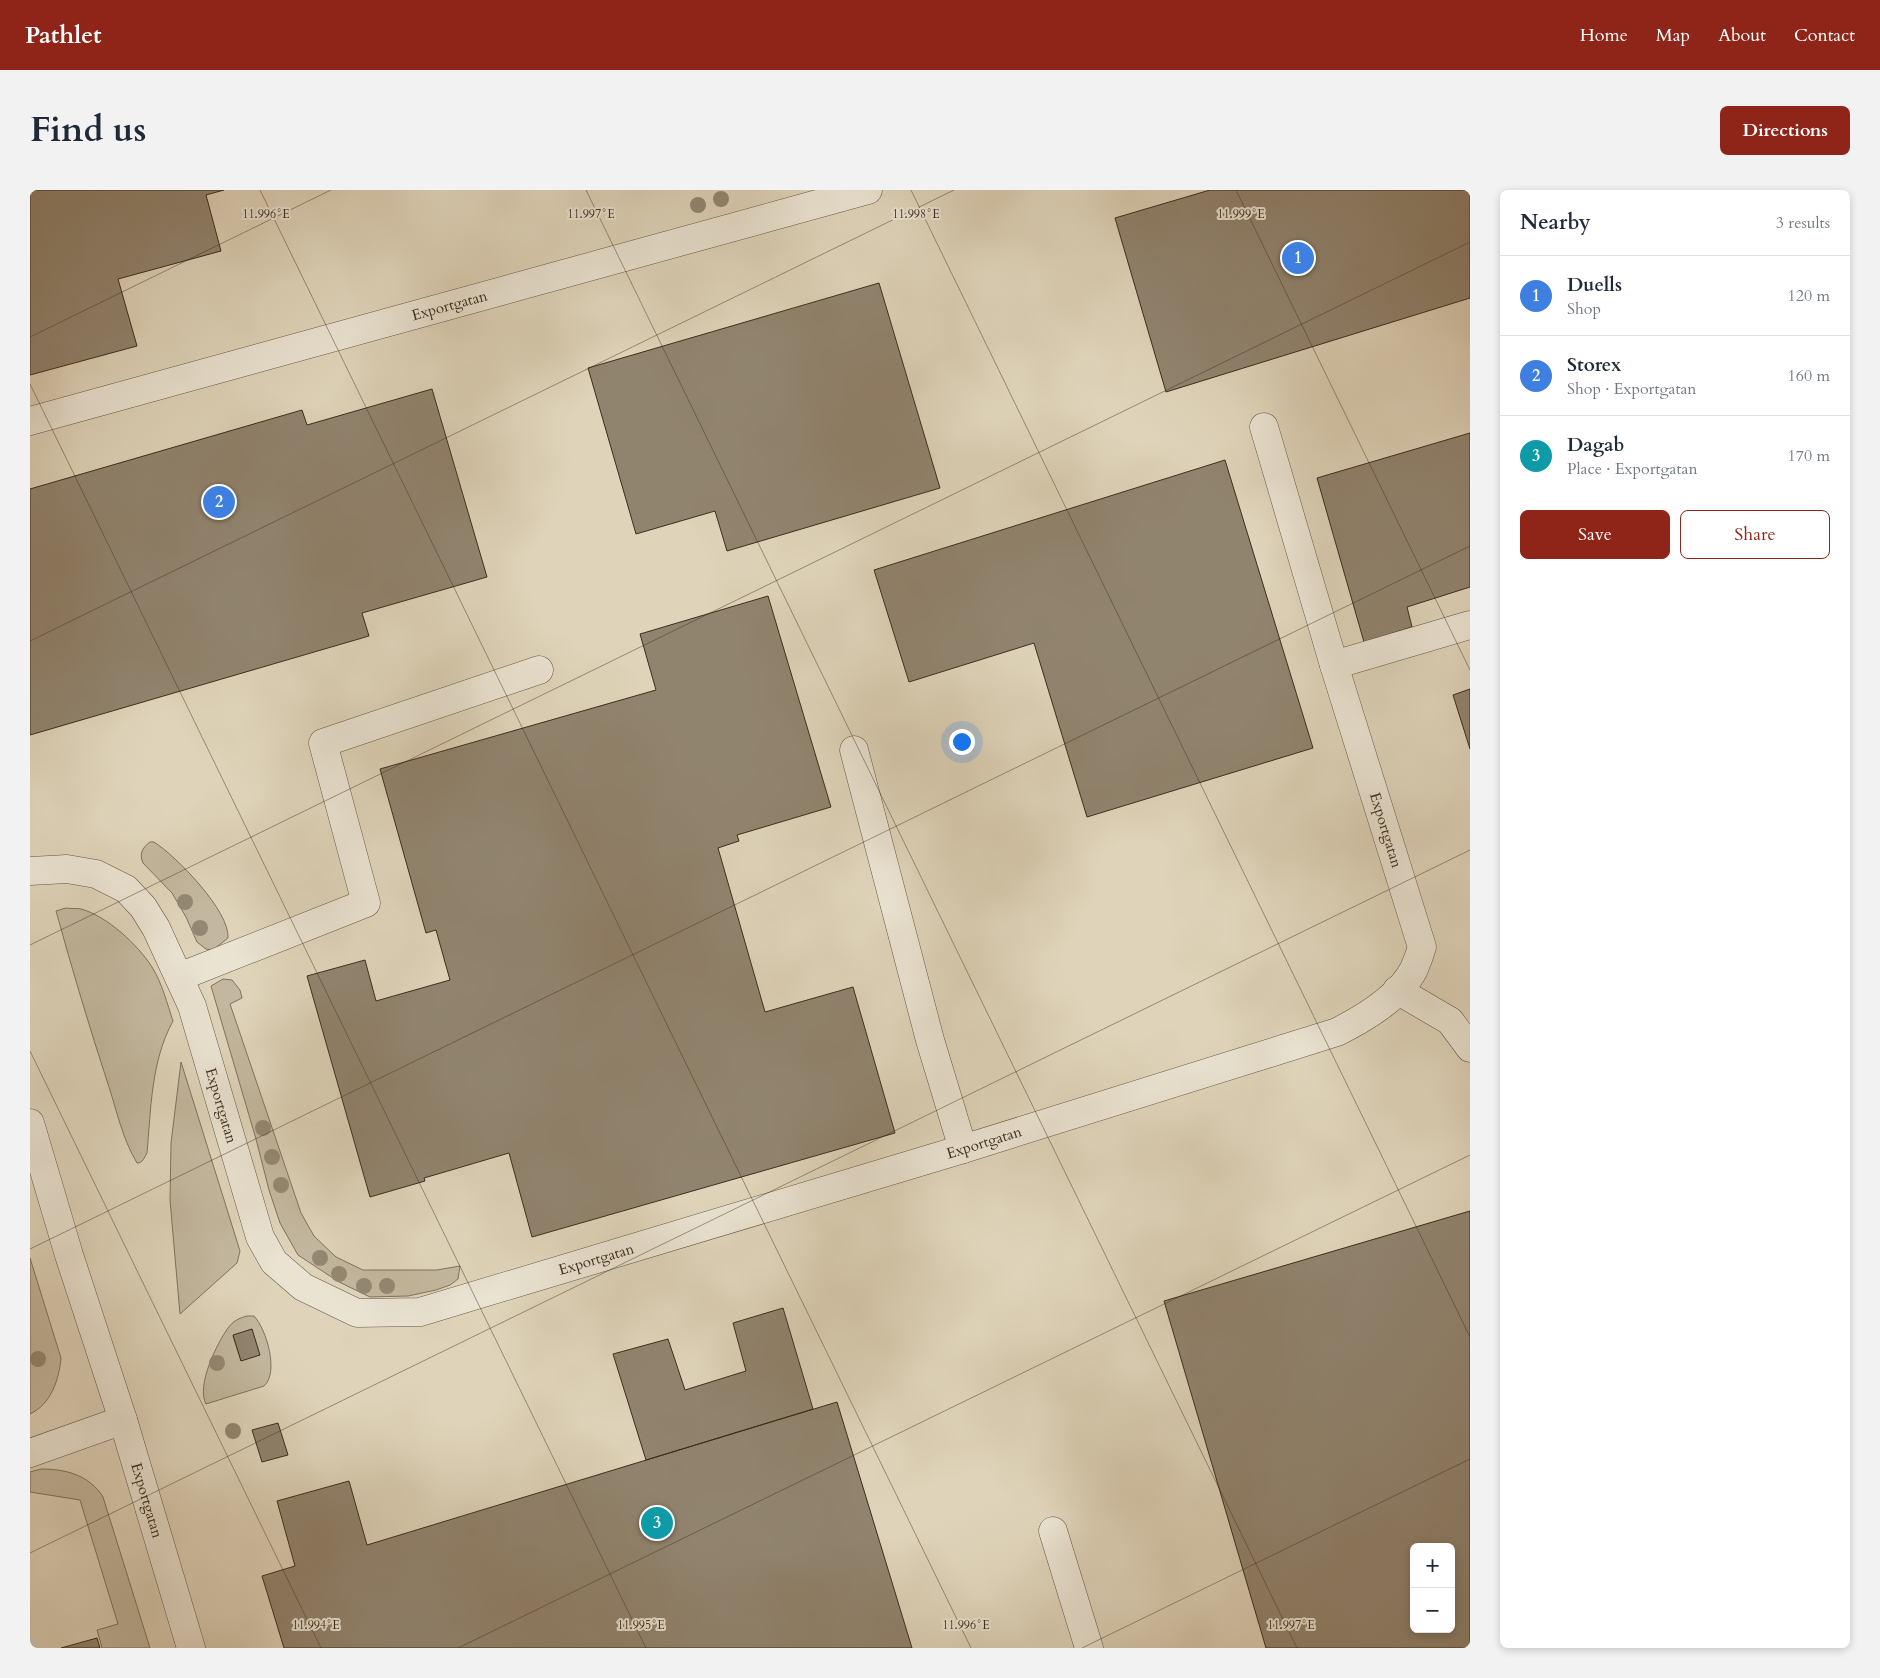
<!DOCTYPE html>
<meta charset="utf-8">
<style>
:root{--surface:#fff;--page:#f2f2f3;--text:#1f2937;--muted:#747a83;--line:#e0e1e3;--accent:#8f2418}
body{margin:0;font-family:Cardo,serif;background:var(--page);color:var(--text)}
.controls{position:absolute;right:15px;bottom:15px;display:grid;overflow:hidden;border-radius:8px;box-shadow:0 2px 8px #0003}
.controls button{width:45px;height:45px;display:grid;place-items:center;padding:0;border:0;border-bottom:1px solid var(--line);background:var(--surface);color:var(--text);font:25px sans-serif}
.you{position:absolute;left:931px;top:551px;width:18px;height:18px;margin:-12px;border:4px solid #fff;border-radius:50%;background:#1a73e8;box-shadow:0 0 0 8px #1a73e833}
.badge{display:grid;place-items:center;width:32px;height:32px;border-radius:50%;background:var(--accent);color:#fff;font-size:16px;font-weight:700}
.pin{position:absolute;translate:-50% -50%;border:2px solid #fff;box-shadow:0 1px 5px #0006}
.list{margin:0;padding:0;list-style:none}
h2{display:flex;justify-content:space-between;align-items:center;height:65px;margin:0;padding:0 20px;font-size:21px}
h2 small{font-size:16px;font-weight:400;color:var(--muted)}
.list li{display:grid;grid-template-columns:32px 1fr auto;gap:15px;align-items:center;box-sizing:border-box;height:80px;padding:0 20px;border-top:1px solid var(--line)}
.list b{display:block;font-size:19px;white-space:nowrap}
.list p{margin:0;font-size:16px;white-space:nowrap;color:var(--muted)}
.list em{font-size:16px;font-style:normal;color:var(--muted)}
.actions{display:flex;gap:10px;padding:15px 20px}
.actions a{flex:1;padding:11px 0;border:1px solid var(--accent);border-radius:8px;text-align:center;font-size:18px;color:var(--accent)}
.actions .main{background:var(--accent);color:#fff}
.map{position:relative;flex:none;width:1440px;height:1458px;overflow:hidden;border-radius:8px}
header{display:flex;align-items:center;gap:30px;box-sizing:border-box;height:70px;padding:0 25px;background:var(--accent);color:#fff}
header strong{font-size:24px}
nav{display:flex;gap:28px;margin-inline-start:auto;font-size:18px}
.intro{display:flex;align-items:center;justify-content:space-between;box-sizing:border-box;height:120px;padding:0 30px}
h1{margin:0;font-size:35px}
.button{padding:12px 22px;border-radius:8px;background:var(--accent);color:#fff;font-size:18px;font-weight:700}
main{display:flex;gap:30px;padding:0 30px}
aside{flex:1;background:var(--surface);border-radius:8px;box-shadow:0 2px 8px #0003}
.map>svg:first-child{display:block}
.green{fill:#c3b89f;stroke:#80725e;fill-rule:evenodd}
.building{fill:#91846f;stroke:#3c2d1d;fill-rule:evenodd}
.lines{fill:none;stroke-linecap:round;stroke-linejoin:round}
.minor-casing{stroke:#655744;stroke-width:29}
.minor{stroke:#eae3d2;stroke-width:28}
.tree{fill:#948872}
.ticks{fill:none;stroke:#3c2d1d;stroke-width:1;stroke-opacity:0.45}
.labels{text-anchor:middle;dominant-baseline:central;stroke-width:4;stroke-linejoin:round;paint-order:stroke}
.street-label{font-size:15px;fill:#3c2d1d;stroke:#eae3d2}
.ticks-label{font-size:12px;text-anchor:middle;fill:#3c2d1d;stroke:#eae3d2;stroke-width:4;stroke-linejoin:round;paint-order:stroke}
</style>
<header>
<strong>Pathlet</strong>
<nav><a>Home</a><a>Map</a><a>About</a><a>Contact</a></nav>
</header>
<div class="intro"><h1>Find us</h1><a class="button">Directions</a></div>
<main>
<div class="map">
<svg width="1440" height="1458" viewBox="0 0 1440 1458">
<rect width="100%" height="100%" fill="#dfd4ba"/>
<filter id="stains"><feTurbulence type="fractalNoise" baseFrequency=".004" numOctaves="4"/><feColorMatrix values="0 0 0 0 .2 0 0 0 0 .09 0 0 0 0 .02 0 0 0 .5 -.17"/></filter>
<radialGradient id="worn" r=".72"><stop offset=".6" stop-color="#630" stop-opacity="0"/><stop offset="1" stop-color="#630" stop-opacity=".3"/></radialGradient>
<path class="green" d="M120,652H124C146,666 200,721 198,748L183,760L176,759L167,752L156,727L142,703L113,673C109,664 112,658 120,652Z
M36,718C41,719 47,718 51,719C77,726 108,755 122,777C132,793 137,813 143,831C121,871 121,919 117,963C114,968 113,973 107,973C92,948 87,921 78,894C59,836 42,779 26,721Z
M193,789L202,790L210,800L212,808L200,814L271,1023L284,1046L306,1067L333,1080H407L430,1076L428,1089L420,1095L406,1100L378,1106L340,1107L309,1092L268,1065L250,1033L239,1000L226,949L181,796Z
M151,872L210,1061L207,1073L150,1124L140,1010L141,953Z
M0,1068L31,1168C29,1190 21,1214 0,1224Z
M217,1126H224C237,1140 249,1183 234,1196L176,1214C166,1196 187,1153 198,1138C203,1131 209,1128 217,1126ZM222,1139L211,1171L203,1146Z
M11,1279C36,1279 59,1285 73,1307L120,1458H72L67,1440L88,1434L50,1310L0,1302V1282Z"/>
<path class="building" d="M0,0H194L176,5L191,61L88,89L107,156L0,185Z
M1180,0H1440V108L1136,202L1085,28Z
M849,93L910,298L697,361L685,321L606,344L558,178Z
M402,199L457,387L332,423L339,446L0,545V299L272,220L277,235Z
M1440,243V397L1377,417L1382,437L1334,452L1287,288Z
M1195,270L1283,558L1057,627L1004,453L879,492L844,380Z
M738,406L801,617L707,645L709,651L688,658L735,822L823,797L865,943L502,1047L479,963L394,988L395,991L340,1007L277,786L335,770L346,811L420,790L406,740L396,743L350,579L626,500L610,444Z
M1440,499V559L1423,505Z
M1440,1021V1458H1236L1134,1111ZM1384,1357H1421V1439H1384Z
M753,1118L783,1219L616,1270L583,1164L638,1149L655,1200L716,1181L703,1133Z
M222,1139L230,1165L211,1171L203,1145Z
M807,1212L882,1458H254L232,1386L265,1376L247,1311L319,1291L337,1355Z
M248,1233L258,1265L232,1272L222,1240Z
M67,1448L70,1458H31Z"/>
<g class="lines">
<g class="minor-casing">
<g id="minor">
<path id="s1" d="M0,231L838,0"/>
<path d="M1304,475L1440,435"/>
<path d="M824,560L900,850L933,959"/>
<path id="s2" d="M0,681L37,679L66,684L96,699L113,717L126,738L162,816L230,1047L244,1072L273,1097L327,1123L390,1122L933,959L1307,842C1335,828 1369,808 1384,779C1387,772 1390,764 1392,757L1304,475L1234,237"/>
<path d="M149,787L336,713L293,553L509,480"/>
<path d="M1367,800L1420,831L1440,858"/>
<path id="s3" d="M0,933L39,1065L93,1230L161,1458"/>
<path d="M0,1263L93,1230"/>
<path d="M1023,1341L1059,1458"/>
</g>
</g>
<use href="#minor" class="minor"/>
</g>
<g class="tree">
<circle cx="691" cy="9" r="8"/>
<circle cx="668" cy="15" r="8"/>
<circle cx="155" cy="712" r="8"/>
<circle cx="170" cy="738" r="8"/>
<circle cx="233" cy="938" r="8"/>
<circle cx="242" cy="967" r="8"/>
<circle cx="251" cy="995" r="8"/>
<circle cx="290" cy="1068" r="8"/>
<circle cx="309" cy="1084" r="8"/>
<circle cx="334" cy="1096" r="8"/>
<circle cx="357" cy="1096" r="8"/>
<circle cx="8" cy="1169" r="8"/>
<circle cx="187" cy="1173" r="8"/>
<circle cx="203" cy="1241" r="8"/>
</g>
<path class="ticks" d="M230,0L941,1458M556,0L1267,1458M881,0L1440,1147M1206,0L1440,480M0,147L301,0M0,194L616,1458M0,451L924,0M0,755L1440,52M0,861L291,1458M0,1059L1440,356M0,1363L1440,660M428,1458L1440,965M1052,1458L1440,1269"/>
<g class="labels">
<g class="street-label">
<text stroke="none"><textPath href="#s1" startOffset="435">Exportgatan</textPath></text>
<text transform="translate(1356 640) rotate(73)">Exportgatan</text>
<text stroke="none"><textPath href="#s2" startOffset="339">Exportgatan</textPath></text>
<text stroke="none"><textPath href="#s2" startOffset="1255">Exportgatan</textPath></text>
<text stroke="none"><textPath href="#s2" startOffset="850">Exportgatan</textPath></text>
<text stroke="none"><textPath href="#s3" startOffset="395">Exportgatan</textPath></text>
</g>
</g>
<g class="ticks-label">
<text x="236" y="28">11.996°E</text>
<text x="561" y="28">11.997°E</text>
<text x="886" y="28">11.998°E</text>
<text x="1211" y="28">11.999°E</text>
<text x="286" y="1439">11.994°E</text>
<text x="611" y="1439">11.995°E</text>
<text x="936" y="1439">11.996°E</text>
<text x="1261" y="1439">11.997°E</text>
</g>
<rect width="100%" height="100%" filter="url(#stains)"/>
<rect width="100%" height="100%" fill="url(#worn)"/>
</svg>
<div class="controls">
<button>+</button>
<button>−</button>
</div>
<div class="you"></div>
<div class="pin badge" style="left:1268px;top:68px;background:#3f7fe0">1</div>
<div class="pin badge" style="left:189px;top:312px;background:#3f7fe0">2</div>
<div class="pin badge" style="left:627px;top:1333px;background:#0f9aa8">3</div>
</div>
<aside>
<h2>Nearby<small>3 results</small></h2>
<ul class="list">
<li><span class="badge" style="background:#3f7fe0">1</span><div><b>Duells</b><p>Shop</p></div><em>120 m</em></li>
<li><span class="badge" style="background:#3f7fe0">2</span><div><b>Storex</b><p>Shop · Exportgatan</p></div><em>160 m</em></li>
<li><span class="badge" style="background:#0f9aa8">3</span><div><b>Dagab</b><p>Place · Exportgatan</p></div><em>170 m</em></li>
</ul>
<div class="actions"><a class="main">Save</a><a>Share</a></div>
</aside>
</main>
